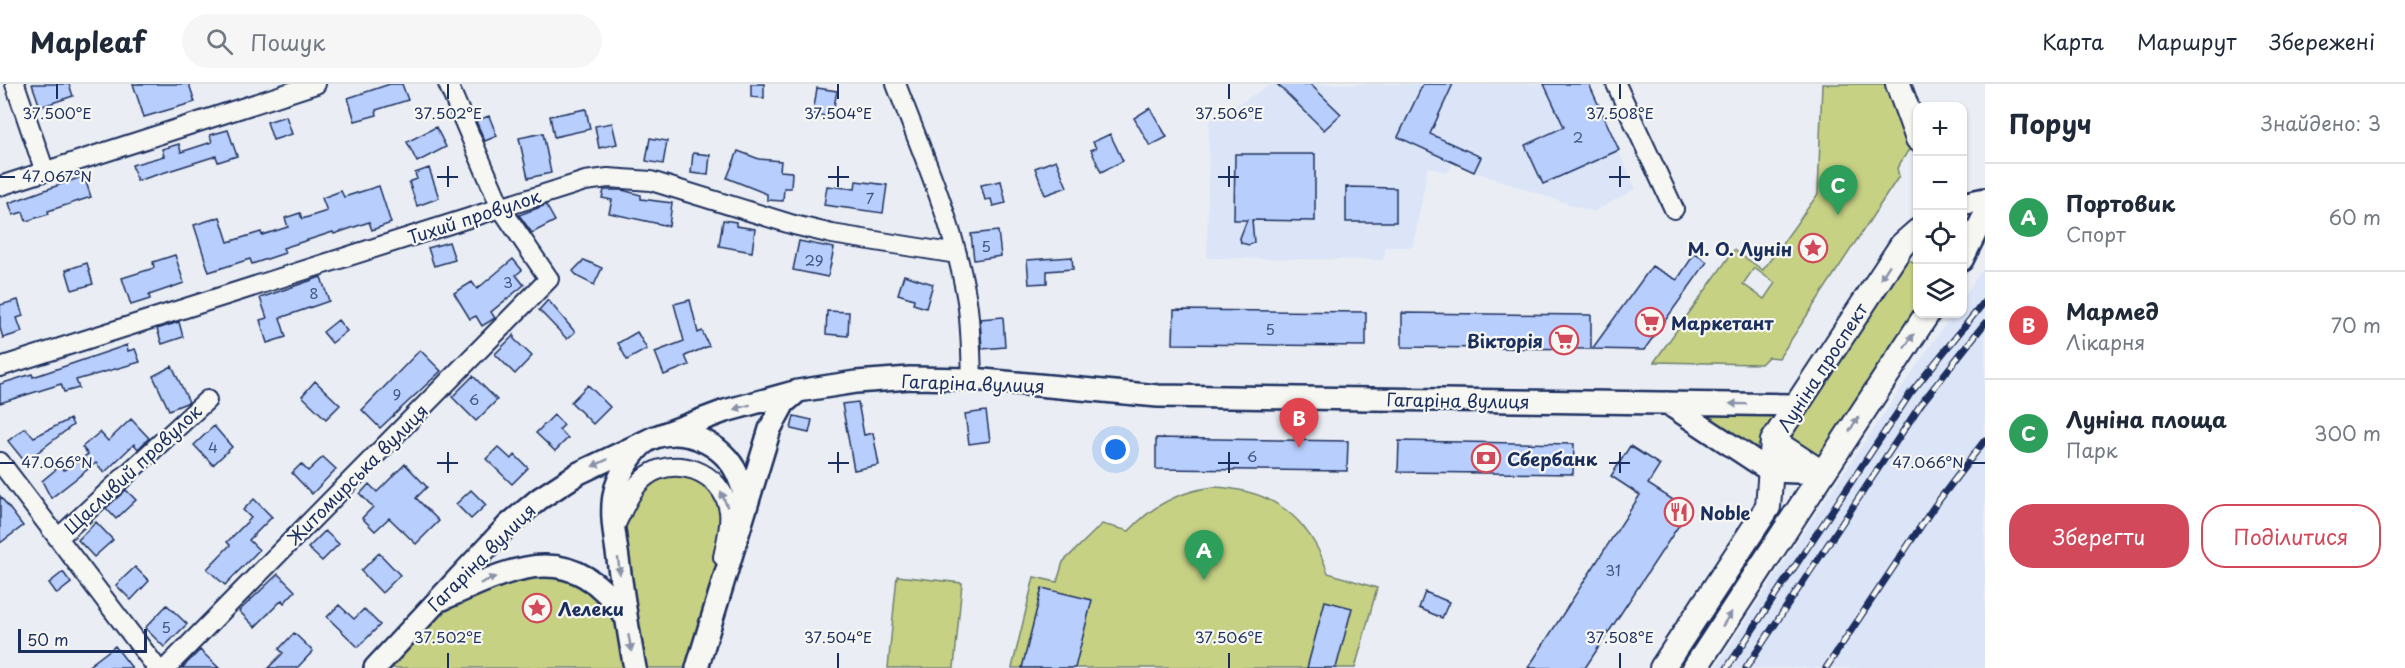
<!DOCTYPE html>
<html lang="uk">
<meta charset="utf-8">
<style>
:root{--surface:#fff;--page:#f6f6f7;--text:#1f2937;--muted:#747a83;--line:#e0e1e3;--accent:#d1495b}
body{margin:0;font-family:"Playpen Sans",sans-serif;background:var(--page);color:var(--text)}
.controls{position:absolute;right:18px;top:18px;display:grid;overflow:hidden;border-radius:12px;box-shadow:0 2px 4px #0004}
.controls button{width:54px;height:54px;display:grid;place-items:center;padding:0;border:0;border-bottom:2px solid var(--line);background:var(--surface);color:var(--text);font:30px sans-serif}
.scale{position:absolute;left:18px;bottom:15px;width:129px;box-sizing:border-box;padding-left:6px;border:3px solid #1b2f5e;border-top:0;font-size:16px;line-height:21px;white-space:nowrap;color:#1b2f5e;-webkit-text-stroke:4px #f6f6f2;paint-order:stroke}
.you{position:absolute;left:1116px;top:366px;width:21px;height:21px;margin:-15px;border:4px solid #fff;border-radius:50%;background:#1a73e8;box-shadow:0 0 0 9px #1a73e833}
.badge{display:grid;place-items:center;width:39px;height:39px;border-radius:50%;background:var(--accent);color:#fff;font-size:20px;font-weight:700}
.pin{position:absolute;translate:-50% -50px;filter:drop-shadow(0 2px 3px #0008)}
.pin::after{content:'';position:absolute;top:32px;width:21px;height:18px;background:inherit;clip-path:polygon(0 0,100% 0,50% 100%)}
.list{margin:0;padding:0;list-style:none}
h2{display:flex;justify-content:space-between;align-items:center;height:78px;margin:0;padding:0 24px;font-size:26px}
h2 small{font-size:20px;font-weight:400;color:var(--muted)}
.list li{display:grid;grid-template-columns:39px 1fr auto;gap:18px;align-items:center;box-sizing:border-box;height:108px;padding:0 24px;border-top:2px solid var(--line)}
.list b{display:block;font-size:22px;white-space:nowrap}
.list p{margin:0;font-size:20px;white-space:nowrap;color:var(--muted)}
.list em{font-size:20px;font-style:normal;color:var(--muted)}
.actions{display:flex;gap:12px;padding:18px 24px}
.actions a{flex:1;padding:14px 0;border:2px solid var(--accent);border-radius:24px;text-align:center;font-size:21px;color:var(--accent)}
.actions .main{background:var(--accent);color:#fff}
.icon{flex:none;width:33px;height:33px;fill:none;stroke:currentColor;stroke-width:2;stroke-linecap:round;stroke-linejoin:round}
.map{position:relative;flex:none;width:1985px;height:584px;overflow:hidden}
header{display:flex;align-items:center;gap:36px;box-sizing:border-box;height:84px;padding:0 30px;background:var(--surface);border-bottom:2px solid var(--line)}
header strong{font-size:28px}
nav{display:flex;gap:33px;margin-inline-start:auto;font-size:21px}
.search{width:420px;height:54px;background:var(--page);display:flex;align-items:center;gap:15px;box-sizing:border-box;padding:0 21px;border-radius:33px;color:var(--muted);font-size:22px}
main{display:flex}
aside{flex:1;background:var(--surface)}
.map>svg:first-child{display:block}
.built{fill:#dbe5f7}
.green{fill:#c6d184;stroke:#708071;stroke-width:1.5;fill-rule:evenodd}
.building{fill:#b8cffd;stroke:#1b2f5e;stroke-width:1.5}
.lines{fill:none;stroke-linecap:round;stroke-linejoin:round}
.minor-casing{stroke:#1b2f5e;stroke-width:22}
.tertiary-casing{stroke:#1b2f5e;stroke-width:26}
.secondary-casing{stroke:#1b2f5e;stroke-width:28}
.minor{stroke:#f6f6f2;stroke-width:18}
.tertiary{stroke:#f6f6f2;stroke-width:21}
.secondary{stroke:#f6f6f2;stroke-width:24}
.rail-casing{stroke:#1b2f5e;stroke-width:7}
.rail{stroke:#f6f6f2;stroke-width:4.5;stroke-dasharray:14;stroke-linecap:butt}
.oneway{fill:#8892a8}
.ticks{fill:none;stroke:#1b2f5e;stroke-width:2}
.labels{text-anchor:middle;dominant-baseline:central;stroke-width:4.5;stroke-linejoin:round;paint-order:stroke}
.number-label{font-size:15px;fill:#425786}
.street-label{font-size:18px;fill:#1b2f5e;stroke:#f6f6f2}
.poi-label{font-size:18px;font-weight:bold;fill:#1b2f5e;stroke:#f6f6f2;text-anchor:start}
.ticks-label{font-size:15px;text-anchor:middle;fill:#1b2f5e;stroke:#f6f6f2;stroke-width:4.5;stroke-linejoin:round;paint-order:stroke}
</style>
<header>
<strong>Mapleaf</strong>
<div class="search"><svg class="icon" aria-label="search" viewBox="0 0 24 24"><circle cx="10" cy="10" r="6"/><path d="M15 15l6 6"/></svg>Пошук</div>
<nav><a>Карта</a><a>Маршрут</a><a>Збережені</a></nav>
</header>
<main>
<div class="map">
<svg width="1985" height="584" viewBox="0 0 1985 584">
<rect width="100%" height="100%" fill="#eaeef4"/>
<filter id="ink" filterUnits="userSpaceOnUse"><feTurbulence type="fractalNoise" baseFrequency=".0167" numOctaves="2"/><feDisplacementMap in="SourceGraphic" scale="12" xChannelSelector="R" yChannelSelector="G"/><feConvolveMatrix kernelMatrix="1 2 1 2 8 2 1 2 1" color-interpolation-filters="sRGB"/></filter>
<g filter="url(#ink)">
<path class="built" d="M1272,0H1589L1636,105L1593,128L1474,88L1453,79L1448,89L1428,83L1413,163H1386L1383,176L1207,174L1209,37Z
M1985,181V584H1715L1822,420L1952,230H1962L1963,214Z"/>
<path class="green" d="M1822,0H1891L1912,61L1897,84L1899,92L1779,274L1768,273L1761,280L1654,278L1734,166L1763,186L1818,110ZM1813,151L1825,160L1814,176L1802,167ZM1754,184L1775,199L1764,215L1743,200Z
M1905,173L1917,181V228L1820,376L1786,354Z
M1699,329L1779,330L1755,366Z
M678,389C694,395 710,399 718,416C731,443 699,553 690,584H642L621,445L641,408L657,394Z
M1213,403C1272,405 1309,433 1328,489L1377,504L1355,584H1012L1034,493L1057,498L1063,478L1102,440L1129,447C1153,421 1178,408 1213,403Z
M1776,428L1782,432L1683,584H1675Z
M546,489L589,504L619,538L628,584H386L437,526L502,499Z
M897,492L962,499L954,584H888Z"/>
<path class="building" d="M32,0H69L73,12L40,23Z
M133,0H189L195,18L144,33Z
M390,0H402L408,16L376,26L377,31L355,37L348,14Z
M751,0H764V14L751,13Z
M1277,0H1310L1341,30L1324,46Z
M1423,0H1453L1430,50L1481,73L1474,88L1398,53Z
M1544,0H1589L1619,66L1543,100L1525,61L1564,43Z
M817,4L837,7L832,33L813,30Z
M1150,24L1167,53L1150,62L1134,34Z
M586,25L590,45L554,53L550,32Z
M286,32L292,50L273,56L267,38Z
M489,32L497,52L485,57L476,37Z
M612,39L617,60L599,64L595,42Z
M436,43L446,63L417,78L407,58Z
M228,46L237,72L218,78L216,72L137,97L132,81L164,72L162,65L179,60L181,68L212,58L210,51Z
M543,49L551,89L528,94L519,54Z
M1110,50L1123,77L1101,88L1091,66L1096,64L1093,58Z
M650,54L667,57L663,80L646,77Z
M738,67L759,75L781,77L780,87L792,88L791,104H784L783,117L767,116V110L727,94Z
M693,69L710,71L708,91L691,89Z
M1235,70H1315V137L1252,136L1254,158L1249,161L1241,159L1240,154L1247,136H1234Z
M1056,76L1067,103L1045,111L1035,84Z
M429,84L439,114L417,122L409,98L417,95L415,89Z
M84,92L91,113L48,127L49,130L26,137L23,128L13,131L9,119Z
M856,97L887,101L883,129L824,121L827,102L855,105Z
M1001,97L1006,119L993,122L991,115L985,116L981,101Z
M379,102L391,139L372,146L369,138L334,150L333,148L283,164L285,169L252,180L250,175L209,188L194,141L220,133L228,158L261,148L262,151L288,143L285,134L300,129L302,135L327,127L322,114L341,107L344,113Z
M1346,103L1396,104V138H1346Z
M604,106H622L641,111V115L672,119L669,142L609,129L612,116L602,114Z
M546,121L555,137L532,149L519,131Z
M723,136L736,138V142L755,145L752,168L719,162Z
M998,147L1001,172L974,176L971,150Z
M799,157L834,164L828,193L793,186Z
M449,158L455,176L434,182L428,164Z
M1695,169L1707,178L1644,266L1592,265L1652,182L1677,196Z
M175,171L184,199L149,211L150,215L131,221L122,194L154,184L153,178Z
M1072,173L1073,185L1047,187V199L1029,200L1027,176Z
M513,175L522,186L516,191L524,201L491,228L495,234L482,242L476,232L470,235L454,209L472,198L477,205Z
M584,176L602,184L594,201L578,193L573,187Z
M87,179L93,200L72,206L66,186Z
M904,191L933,200L926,224L913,220L914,215L898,210Z
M321,193L329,217L280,234L286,253L267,259L260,236L267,234L260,214Z
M18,216L23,232L17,234L22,248L3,254L0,244V221Z
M548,216L575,248L567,255L539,226Z
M690,216L698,249L702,247L709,262L685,272L689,281L664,291L655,268L684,257L674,220Z
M1174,226L1366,228V262L1173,260Z
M827,227L849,228L848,252L826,250Z
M1402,229L1591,231V265L1402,263Z
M1003,233L1005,263L982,265L980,235Z
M338,236L347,247L332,259L323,248Z
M179,238L183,253L162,260L157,245Z
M637,248L647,265L627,276L618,259Z
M514,251V255L532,272L515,290L495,270Z
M127,261L128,267L135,265L140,278L76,296L79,304L64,308L61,300L0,319V300L32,290L33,293Z
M420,266L441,287L380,344L362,326Z
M172,282L189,318L169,326L153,292Z
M473,292L497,316L476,337L452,313Z
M315,297L340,321L326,335L302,312Z
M588,301L610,323L593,340L571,318Z
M858,318L864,351L873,349L879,381L854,386L842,320Z
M986,327L990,357L969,360L965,330Z
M554,331L564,341L559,346L568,354L555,367L536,349Z
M794,332L812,336L809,349L791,345Z
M70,335L73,341L25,378L8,357L25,344L34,353Z
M131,335L149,354L138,365L134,360L104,389L96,379L51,414L42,397L60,382L64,386L88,370L82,363L100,348L108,357Z
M214,342L232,363L213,381L194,361Z
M1156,354L1348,357L1347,387L1156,385Z
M1399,357L1574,360L1573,390L1398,388Z
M1630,362L1660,381L1648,400L1689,426L1585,584H1528L1640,411L1611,392Z
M498,363L511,375L515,371L528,384L512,400L486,375Z
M323,373L336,385L312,410L292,389L301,380L308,387Z
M405,380L427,403L416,414L439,437L416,460L389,434L375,447L362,434L373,423L360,410L369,400L377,408Z
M126,406L136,416L116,435L106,424Z
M471,406L486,421L471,435L456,420Z
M0,412L23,442L0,459Z
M254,415L272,433L249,456L259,466L225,501L207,485L230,461L227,458L251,434L243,426Z
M96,438L113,456L94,473L78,456Z
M325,447L339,460L322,477L308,464Z
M379,469L400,491L382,509L361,487Z
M135,483L149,497L131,516L116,501Z
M63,488L71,499L57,510L49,499Z
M278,490L295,507L284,519L282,516L255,543L239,527Z
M1042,504L1092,516L1075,584H1022Z
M1425,508L1449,518L1442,534L1419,524Z
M1325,517L1352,524L1336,584H1307Z
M167,521L187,540L164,563L145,544Z
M339,521L354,535L364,525L380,541L358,563L327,533Z
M294,549L313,567L297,584H268L283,569L279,565Z
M115,562L132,584H86Z
M200,566L219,584H182Z"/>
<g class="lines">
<g class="minor-casing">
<path id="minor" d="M15,0L45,88
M896,0C923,71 955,142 967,217C971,243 971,269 972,295
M1616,0L1674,125
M0,102L316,0
M0,283L585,97L608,94L651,97L794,141L832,150L957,170
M0,378L157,584
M614,444C622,429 629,408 642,396C672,368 723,387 729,427C731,442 726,458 723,473
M58,454L207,316
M166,584L549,195L501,124L448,0"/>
</g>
<g class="tertiary-casing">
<path id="tertiary" d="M1962,120L1985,115
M1962,176L1985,130
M1667,319L1770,387L1822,389
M443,515C513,484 570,453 624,531
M375,584L508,441L539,415L579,389L653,354L725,327L798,307L856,298L910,294L972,295L1158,312L1796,321
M635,584C628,548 623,512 618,475C615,452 609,426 616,403C622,385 637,359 655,353C689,342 729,363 740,397C745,408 744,421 743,433
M697,584L770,345L784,319L797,308"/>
</g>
<g class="secondary-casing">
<path id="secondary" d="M1898,0L1918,55
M1773,357L1822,389
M1662,584L1768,423L1773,357L1902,161L1918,147
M1695,584L1927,230"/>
</g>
<use href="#minor" class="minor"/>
<use href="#tertiary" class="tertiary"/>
<use href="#secondary" class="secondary"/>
<g class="rail-casing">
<path id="rail" d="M1727,584L1910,310L1985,217
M1746,584L1921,320L1985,239
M1826,584L1933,424L1985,356"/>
</g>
<use href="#rail" class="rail"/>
</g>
<defs><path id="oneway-solid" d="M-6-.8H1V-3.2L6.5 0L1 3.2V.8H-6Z" transform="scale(1.5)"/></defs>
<g class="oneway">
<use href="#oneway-solid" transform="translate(1885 188) rotate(123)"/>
<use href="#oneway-solid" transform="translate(1909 257) rotate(-56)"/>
<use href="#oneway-solid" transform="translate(1738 320) rotate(-179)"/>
<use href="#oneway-solid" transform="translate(742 323) rotate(165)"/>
<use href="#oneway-solid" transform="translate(1854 340) rotate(-57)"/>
<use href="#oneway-solid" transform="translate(600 379) rotate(155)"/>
<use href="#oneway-solid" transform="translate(724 415) rotate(-112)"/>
<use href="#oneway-solid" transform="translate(619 482) rotate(83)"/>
<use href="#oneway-solid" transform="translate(488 496) rotate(-24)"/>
<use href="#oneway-solid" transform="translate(1727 535) rotate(-57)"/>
<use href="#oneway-solid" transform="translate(630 559) rotate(79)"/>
</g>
</g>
<path class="ticks" d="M57,0V15M448,0V15M838,0V15M1229,0V15M1620,0V15M448,82V103M838,82V103M1229,82V103M1620,82V103M0,93H15M437,93H458M828,93H849M1218,93H1239M1609,93H1630M448,368V389M838,368V389M1229,368V389M1620,368V389M0,379H15M437,379H458M828,379H849M1218,379H1239M1609,379H1630M1970,379H1985M448,569V584M838,569V584M1229,569V584M1620,569V584"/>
<defs>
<g id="sight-ring" transform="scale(1.5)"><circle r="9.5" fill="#f6f6f2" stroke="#d1495b" stroke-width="1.5"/><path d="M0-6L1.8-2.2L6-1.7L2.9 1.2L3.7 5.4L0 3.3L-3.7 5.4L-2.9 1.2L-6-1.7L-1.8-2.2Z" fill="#d1495b"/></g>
<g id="supermarket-ring" transform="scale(1.5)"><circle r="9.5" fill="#f6f6f2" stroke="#d1495b" stroke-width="1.5"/><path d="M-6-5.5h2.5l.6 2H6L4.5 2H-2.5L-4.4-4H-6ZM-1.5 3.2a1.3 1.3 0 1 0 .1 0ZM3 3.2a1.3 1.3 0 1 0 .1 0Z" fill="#d1495b"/></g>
<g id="bank-ring" transform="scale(1.5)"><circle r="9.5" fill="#f6f6f2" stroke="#d1495b" stroke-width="1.5"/><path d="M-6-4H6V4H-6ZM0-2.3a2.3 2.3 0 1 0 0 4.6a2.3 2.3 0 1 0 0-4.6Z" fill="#d1495b"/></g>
<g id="restaurant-ring" transform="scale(1.5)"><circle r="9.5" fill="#f6f6f2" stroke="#d1495b" stroke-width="1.5"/><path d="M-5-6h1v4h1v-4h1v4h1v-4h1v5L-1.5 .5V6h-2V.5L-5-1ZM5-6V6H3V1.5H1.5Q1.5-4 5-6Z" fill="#d1495b"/></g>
</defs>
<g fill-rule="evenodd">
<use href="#sight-ring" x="1813" y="164"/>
<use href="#supermarket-ring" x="1650" y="238"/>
<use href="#supermarket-ring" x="1564" y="256"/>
<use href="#bank-ring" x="1486" y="374"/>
<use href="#restaurant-ring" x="1679" y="428"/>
<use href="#sight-ring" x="537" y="524"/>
</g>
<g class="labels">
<g class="number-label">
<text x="1578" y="52">2</text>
<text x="870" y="113">7</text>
<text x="986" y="161">5</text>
<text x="814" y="175">29</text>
<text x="508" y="197">3</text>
<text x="314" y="208">8</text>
<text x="1270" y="244">5</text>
<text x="397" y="309">9</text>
<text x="474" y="314">6</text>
<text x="213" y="362">4</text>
<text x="1252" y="371">6</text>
<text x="1613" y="485">31</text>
<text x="166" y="542">5</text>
</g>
<g class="street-label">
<text transform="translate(474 132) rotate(-18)">Тихий провулок</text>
<text transform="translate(1822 283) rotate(-57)">Луніна проспект</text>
<text transform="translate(973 299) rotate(2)">Гагаріна вулиця</text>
<text transform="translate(1458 316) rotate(1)">Гагаріна вулиця</text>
<text transform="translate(132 385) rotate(-43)">Щасливий провулок</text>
<text transform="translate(357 390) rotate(-45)">Житомирська вулиця</text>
<text transform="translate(481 473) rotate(-45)">Гагаріна вулиця</text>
</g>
<g class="poi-label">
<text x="1792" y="164" text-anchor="end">М. О. Лунін</text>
<text x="1671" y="238">Маркетант</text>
<text x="1543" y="256" text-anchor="end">Вікторія</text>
<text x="1507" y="374">Сбербанк</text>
<text x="1700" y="428">Noble</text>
<text x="558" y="524">Лелеки</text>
</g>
</g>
<g class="ticks-label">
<text x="57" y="35">37.500°E</text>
<text x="448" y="35">37.502°E</text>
<text x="838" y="35">37.504°E</text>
<text x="1229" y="35">37.506°E</text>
<text x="1620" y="35">37.508°E</text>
<text x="57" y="98">47.067°N</text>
<text x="57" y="384">47.066°N</text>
<text x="1928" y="384">47.066°N</text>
<text x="448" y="559">37.502°E</text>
<text x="838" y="559">37.504°E</text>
<text x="1229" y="559">37.506°E</text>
<text x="1620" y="559">37.508°E</text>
</g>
</svg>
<div class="controls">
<button>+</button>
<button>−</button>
<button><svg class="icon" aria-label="locate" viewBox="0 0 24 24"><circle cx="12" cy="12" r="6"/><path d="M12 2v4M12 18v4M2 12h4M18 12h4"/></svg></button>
<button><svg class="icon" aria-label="layers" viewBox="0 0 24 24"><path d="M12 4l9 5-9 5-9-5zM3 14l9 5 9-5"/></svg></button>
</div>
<div class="scale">50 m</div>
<div class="you"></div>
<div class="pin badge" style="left:1204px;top:496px;background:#2e9e5b">A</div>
<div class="pin badge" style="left:1299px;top:364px;background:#e0444e">B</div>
<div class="pin badge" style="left:1838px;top:131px;background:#2e9e5b">C</div>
</div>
<aside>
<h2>Поруч<small>Знайдено: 3</small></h2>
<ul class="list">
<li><span class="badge" style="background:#2e9e5b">A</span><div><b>Портовик</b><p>Спорт</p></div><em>60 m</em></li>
<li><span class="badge" style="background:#e0444e">B</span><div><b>Мармед</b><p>Лікарня</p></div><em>70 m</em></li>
<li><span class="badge" style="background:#2e9e5b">C</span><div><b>Луніна площа</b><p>Парк</p></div><em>300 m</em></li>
</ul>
<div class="actions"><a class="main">Зберегти</a><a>Поділитися</a></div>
</aside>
</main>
